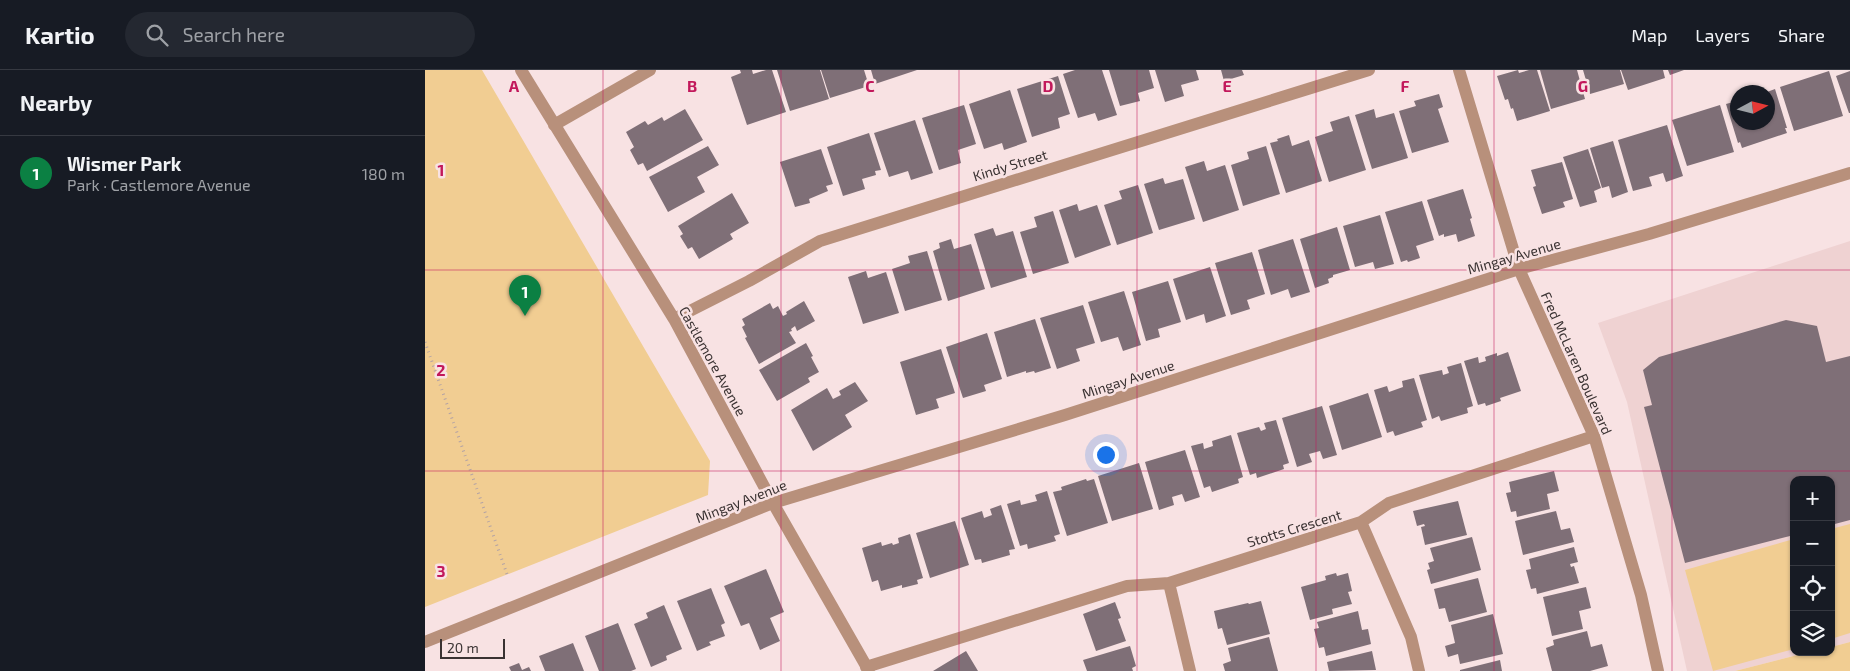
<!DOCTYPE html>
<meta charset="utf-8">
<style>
:root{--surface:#171b24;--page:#242831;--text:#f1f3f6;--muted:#9ea1a6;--line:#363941;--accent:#0b8043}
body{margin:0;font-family:"Exo 2",sans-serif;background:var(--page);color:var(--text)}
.controls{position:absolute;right:15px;bottom:15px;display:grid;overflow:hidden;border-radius:10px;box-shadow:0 1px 4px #0004}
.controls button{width:45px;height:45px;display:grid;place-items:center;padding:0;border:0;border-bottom:1px solid var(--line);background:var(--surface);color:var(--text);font:25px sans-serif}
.compass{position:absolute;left:1305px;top:15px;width:45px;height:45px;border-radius:50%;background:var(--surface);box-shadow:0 1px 4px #0004;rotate:83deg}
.scale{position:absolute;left:15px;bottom:12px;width:65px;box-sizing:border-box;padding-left:5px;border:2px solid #3a3232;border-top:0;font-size:14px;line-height:18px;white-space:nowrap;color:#3a3232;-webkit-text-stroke:4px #f8e2e3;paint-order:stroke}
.you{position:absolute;left:680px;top:384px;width:18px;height:18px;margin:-12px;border:4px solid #fff;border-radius:50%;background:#1a73e8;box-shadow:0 0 0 8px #1a73e833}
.badge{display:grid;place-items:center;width:32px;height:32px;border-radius:50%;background:var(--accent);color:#fff;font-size:16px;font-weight:700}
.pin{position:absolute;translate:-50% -41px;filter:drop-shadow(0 1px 2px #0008)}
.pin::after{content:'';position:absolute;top:26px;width:18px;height:15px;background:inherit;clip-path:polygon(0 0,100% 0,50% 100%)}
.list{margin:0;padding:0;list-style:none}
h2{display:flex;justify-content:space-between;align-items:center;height:65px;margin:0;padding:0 20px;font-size:21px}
h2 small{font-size:16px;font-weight:400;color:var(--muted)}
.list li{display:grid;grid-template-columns:32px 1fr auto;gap:15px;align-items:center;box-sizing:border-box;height:75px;padding:0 20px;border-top:1px solid var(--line)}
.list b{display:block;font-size:19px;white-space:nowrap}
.list p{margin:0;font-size:16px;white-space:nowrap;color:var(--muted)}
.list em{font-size:16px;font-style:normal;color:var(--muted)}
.icon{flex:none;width:28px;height:28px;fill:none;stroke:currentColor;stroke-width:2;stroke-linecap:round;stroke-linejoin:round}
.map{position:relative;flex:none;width:1425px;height:601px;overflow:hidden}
header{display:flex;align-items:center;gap:30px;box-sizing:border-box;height:70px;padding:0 25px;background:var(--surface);border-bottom:1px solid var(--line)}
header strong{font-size:24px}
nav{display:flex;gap:28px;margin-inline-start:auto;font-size:18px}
.search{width:350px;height:45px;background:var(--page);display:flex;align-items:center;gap:12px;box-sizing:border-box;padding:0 18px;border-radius:28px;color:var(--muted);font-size:19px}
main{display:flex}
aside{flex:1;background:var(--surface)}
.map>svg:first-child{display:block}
.built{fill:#efd2d2}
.green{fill:#f1cd92}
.building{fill:#7f6f77}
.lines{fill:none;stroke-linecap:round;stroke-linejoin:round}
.path{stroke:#b4a3a4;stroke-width:3;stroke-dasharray:1 4;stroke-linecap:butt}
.minor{stroke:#b8907b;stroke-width:12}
.grid{fill:none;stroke:#c2185b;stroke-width:1;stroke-opacity:0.55}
.labels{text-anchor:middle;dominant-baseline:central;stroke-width:5;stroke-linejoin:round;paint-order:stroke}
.street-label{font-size:14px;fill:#3a3232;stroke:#f8e2e3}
.grid-label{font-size:16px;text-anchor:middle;font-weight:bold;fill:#c2185b;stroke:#f8e2e3;stroke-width:5;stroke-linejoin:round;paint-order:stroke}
</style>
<header>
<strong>Kartio</strong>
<div class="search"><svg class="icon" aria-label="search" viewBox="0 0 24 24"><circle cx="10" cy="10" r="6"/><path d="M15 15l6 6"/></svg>Search here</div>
<nav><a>Map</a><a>Layers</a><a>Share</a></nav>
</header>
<main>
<aside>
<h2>Nearby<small></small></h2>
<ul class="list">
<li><span class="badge">1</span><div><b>Wismer Park</b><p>Park · Castlemore Avenue</p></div><em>180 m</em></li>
</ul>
</aside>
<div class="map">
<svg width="1425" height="601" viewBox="0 0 1425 601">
<rect width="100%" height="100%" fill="#f8e2e3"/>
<path class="built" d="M1425,171V572L1406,577V410H1369V582H1384L1310,601H1262L1202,332L1173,253Z"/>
<path class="green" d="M0,0H57L285,391L283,425L0,537Z
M1425,454V563L1406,569V459Z
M1369,469V579L1288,601L1260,500Z
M1425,572V601H1310L1384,582H1406V577Z"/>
<path class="building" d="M315,0H327L328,4L341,0H347L361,42L322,55L306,7L316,3Z
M352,0H395L404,29L365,41Z
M396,0H439L444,16L405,28Z
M446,0H492L450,14Z
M650,0H677L692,45L673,51L670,43L653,48L638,4Z
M684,0H724L729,18L713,23L715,31L695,36Z
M730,0H771L774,10L756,15L759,26L740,32Z
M796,0H817L819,5L799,11Z
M1093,0L1094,3L1104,0H1112L1125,41L1092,51L1088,38L1086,39L1083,29L1080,30L1072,6Z
M1115,0H1152L1160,29L1126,39Z
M1158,0H1195L1199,14L1165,24Z
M1196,0H1238L1240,8L1203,20Z
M1243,0H1259L1245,5Z
M1404,1L1418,46L1369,61L1355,17Z
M1425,1V43H1424L1411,6Z
M633,6L645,44L633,48L635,58L607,67L592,19Z
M1350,19L1362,58H1360L1362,63L1317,78L1315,72L1313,73L1301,34L1312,31V52H1342V22Z
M585,20L602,72L579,80L577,73L559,79L544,34Z
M1014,24L1018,37L1013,39L1024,72L987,83L974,41L991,36L989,31Z
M539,35L551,74L533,80L536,93L514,100L497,48Z
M1295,35L1309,82L1262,96L1247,50Z
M260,39L278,70L222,101L218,93L213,95L205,80L209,77L201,62L220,51L223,55L237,47L239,51Z
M949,39L951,48L969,43L983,88L947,99L930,45Z
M924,46L941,100L904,112L890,67L908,61L905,52Z
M490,50L508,103L486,110L483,101L464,107L449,63Z
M1242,55L1258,106L1241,112L1238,103L1224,107L1227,116L1208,121L1193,70Z
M444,63L456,100L450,101L451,105L437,109L440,119L418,126L402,77Z
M864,65L867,76L884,70L897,111L861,123L845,73L853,71L852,69Z
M1188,71L1203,122L1187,128L1184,116L1177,118L1165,78Z
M283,76L294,95L272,107L280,122L243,142L224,107Z
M841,76L855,124L818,136L806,95L824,89L822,82Z
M396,79L408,114L401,116L403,121L384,129L385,133L370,137L355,92Z
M1163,79L1176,118L1169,121L1172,132L1155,137L1138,87Z
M779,91L782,101L800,95L814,140L778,152L760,97Z
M1137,92L1148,129L1138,132L1140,137L1117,144L1108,117L1111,116L1106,100Z
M738,108L740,114L758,109L770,149L734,160L719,114Z
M713,115L728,163L692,175L679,135L697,129L694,121Z
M1038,119L1047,148L1045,149L1050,166L1033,172L1031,164L1019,167V164L1014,166L1002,130Z
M307,123L324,153L305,164L308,169L274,189L267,177L263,179L255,166L258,164L253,156Z
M997,131L1009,170L991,176L995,188L983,192L982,190L976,192L960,142Z
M652,134L654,141L672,135L686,175L650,188L634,140Z
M628,141L644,193L608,204L595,162L612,157L609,147Z
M955,145L969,194L950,199L948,192L930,197L918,156Z
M912,157L925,200L908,205V207L903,209L904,213L890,218L875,169Z
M568,158L571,166L588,161L602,207L566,218L549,164Z
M526,169L529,179L546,174L560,219L523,231L508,181L515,178L514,173Z
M868,169L885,222L866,228L863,219L846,225L833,180Z
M502,181L517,230L480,241L467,199L485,193L483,186Z
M827,182L840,224L822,230L825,239L806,245L790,193Z
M785,197L801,246L781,253L779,244L761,250L748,209Z
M441,201L443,208L461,202L474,243L438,254L423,207Z
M743,211L756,252L733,259L735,267L721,271L707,222Z
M699,221L716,275L698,281L693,267L676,272L663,232Z
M379,231L390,251L372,261L370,256L366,259L367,261L364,262L371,273L334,294L320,268L322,267L317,257L320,255L317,249L345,233L348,239L353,236L358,246L362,244L361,242Z
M658,235L670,273L651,279L655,291L632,299L615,248Z
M610,249L626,298L610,303L609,301L601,303V301L582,307L569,262Z
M1361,250L1392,256L1401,292L1425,286V450L1406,455V410H1369V465L1260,493L1219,337L1227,335L1218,300L1234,287Z
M562,263L577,309L559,315L561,321L538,328L521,277Z
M381,273L388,286L386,287L394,302L383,308L385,312L352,331L334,300Z
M516,279L530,323L511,329L514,338L491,345L475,292Z
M1083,282L1096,321L1075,328L1076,331L1061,336L1060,333L1053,335L1039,291L1053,287L1054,293L1061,291L1060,287L1072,283V286Z
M1036,293L1048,336L1042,338L1043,343L1016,351L1014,346L1007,349L994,305L1017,300L1018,305L1024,303L1022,297Z
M989,308L1002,350L996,352L998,357L970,366L968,361L962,363L949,320L962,316L964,322L978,317L977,311Z
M430,312L443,331L420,345L427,357L388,381L366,340L402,318L408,329L416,325L414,321Z
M943,323L957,367L917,380L904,336Z
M897,336L912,385L898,389L895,381L884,384L887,392L872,397L857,348Z
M851,350L864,393L858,395L859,399L832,408L831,403L825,405L812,363L834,357L836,361L841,359L839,353Z
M806,365L818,407L813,409L814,413L787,422L785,416L779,418L766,376L778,373L779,379L788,376L787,371Z
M760,380L775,427L760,432L757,424L747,427L749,435L734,440L720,392Z
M714,393L728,439L687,451L673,406Z
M1129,401L1134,421L1122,424L1125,439L1092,447L1091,441L1086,442L1081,423L1086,422L1084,412Z
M661,409L662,411L669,409L683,453L642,466L628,422L637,420L636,417Z
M622,421L635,464L629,466L631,471L603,479L602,474L595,476L582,434L595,430L596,435L612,431L610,425Z
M1033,431L1042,465L1000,475L996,457L1000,456L999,454L992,456L988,441Z
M576,435L590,479L584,480L585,485L557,493L556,489L550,490L536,448L557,441L559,448L567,445L565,439Z
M1131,441L1136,460L1145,458L1149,472L1098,485L1090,451Z
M530,451L544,495L505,508L491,463Z
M485,464L498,508L492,510L493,514L477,518V515L456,521L453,510L447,512L437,478L456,472L457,476L467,473L468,475L474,473L473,468Z
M1047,467L1056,500L1006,514L1002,500L1005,499L1003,493L1009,491L1005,478Z
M1149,477L1153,492L1145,494L1146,497L1149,496L1154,513L1112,524L1111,518L1106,519L1101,500L1106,499L1104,489Z
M341,499L359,542L345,548L355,571L335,580L324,553L316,556L299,516Z
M911,503L912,506L923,503L927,521L923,522L927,534L907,539L908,544L885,550L876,517L901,510L900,506Z
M1053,508L1062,542L1024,552L1020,538L1014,539L1009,519Z
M1161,517L1166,538L1154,541L1158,559L1127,566L1118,527Z
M286,518L300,553L296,555L300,566L284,572L286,575L272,581L252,531Z
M836,531L845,564L802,575L797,558L793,559L789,541L823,533L824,534Z
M690,532L696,548L693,549L701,571L671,581L658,544Z
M239,535L257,579L241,586L242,590L226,597L209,554L223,548L221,543Z
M933,541L937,560L943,559L946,574L901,586L899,577L894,578L889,559L894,558L892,552Z
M1068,544L1078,584L1035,594L1033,584L1023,587L1020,576L1030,573L1026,555Z
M193,553L211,599L206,601H174L160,566Z
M1162,561L1166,577L1177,574L1183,596L1165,601H1127L1121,578L1129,575L1128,570Z
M844,567L853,601H800L798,594L806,591L803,578Z
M148,573L159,601H120L114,586Z
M705,576L711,596L707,598L708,601H662L658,590Z
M541,581L553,601H508Z
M947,581L951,600L904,601L902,592Z
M1075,590L1077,601H1035V600Z
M94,593L97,600L104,597L106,601H86L84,597Z"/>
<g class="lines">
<path class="path" d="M0,272L83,507"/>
<path class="minor" d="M96,0L249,249L348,433L444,601
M1034,0L1094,199L1169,366L1216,525L1233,601
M129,55L225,0
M249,249L324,211L395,171L944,0
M936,452L986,567L994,601
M744,513L765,601
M0,572L348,433L640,345L1094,199L1224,164L1425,103
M441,597L702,516L744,513L936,452L964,433L1169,366"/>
</g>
<path class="grid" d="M178,0V601M356,0V601M534,0V601M712,0V601M891,0V601M1069,0V601M1247,0V601M0,200H1425M0,401H1425"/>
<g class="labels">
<g class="street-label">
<text transform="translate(585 95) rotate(-17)">Kindy Street</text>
<text transform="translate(1089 186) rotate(-16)">Mingay Avenue</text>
<text transform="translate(288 291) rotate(61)">Castlemore Avenue</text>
<text transform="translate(1152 293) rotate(66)">Fred McLaren Boulevard</text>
<text transform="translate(703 309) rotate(-18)">Mingay Avenue</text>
<text transform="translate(316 431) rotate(-21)">Mingay Avenue</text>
<text transform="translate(869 458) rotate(-17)">Stotts Crescent</text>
</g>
</g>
<g class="grid-label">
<text x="89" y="22">A</text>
<text x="267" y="22">B</text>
<text x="445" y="22">C</text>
<text x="623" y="22">D</text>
<text x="802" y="22">E</text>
<text x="980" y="22">F</text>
<text x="1158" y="22">G</text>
<text x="16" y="106">1</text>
<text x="16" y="306">2</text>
<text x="16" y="507">3</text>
</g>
</svg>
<div class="controls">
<button>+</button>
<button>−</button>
<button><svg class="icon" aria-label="locate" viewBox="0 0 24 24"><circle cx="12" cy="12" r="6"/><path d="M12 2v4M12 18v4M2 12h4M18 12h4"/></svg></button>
<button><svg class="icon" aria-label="layers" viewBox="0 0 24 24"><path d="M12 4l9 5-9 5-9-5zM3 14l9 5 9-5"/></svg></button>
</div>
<svg class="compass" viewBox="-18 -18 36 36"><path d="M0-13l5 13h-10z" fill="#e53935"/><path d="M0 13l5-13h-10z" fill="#9ea1a6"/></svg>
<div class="scale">20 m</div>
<div class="you"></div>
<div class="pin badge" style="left:100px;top:246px">1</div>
</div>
</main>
